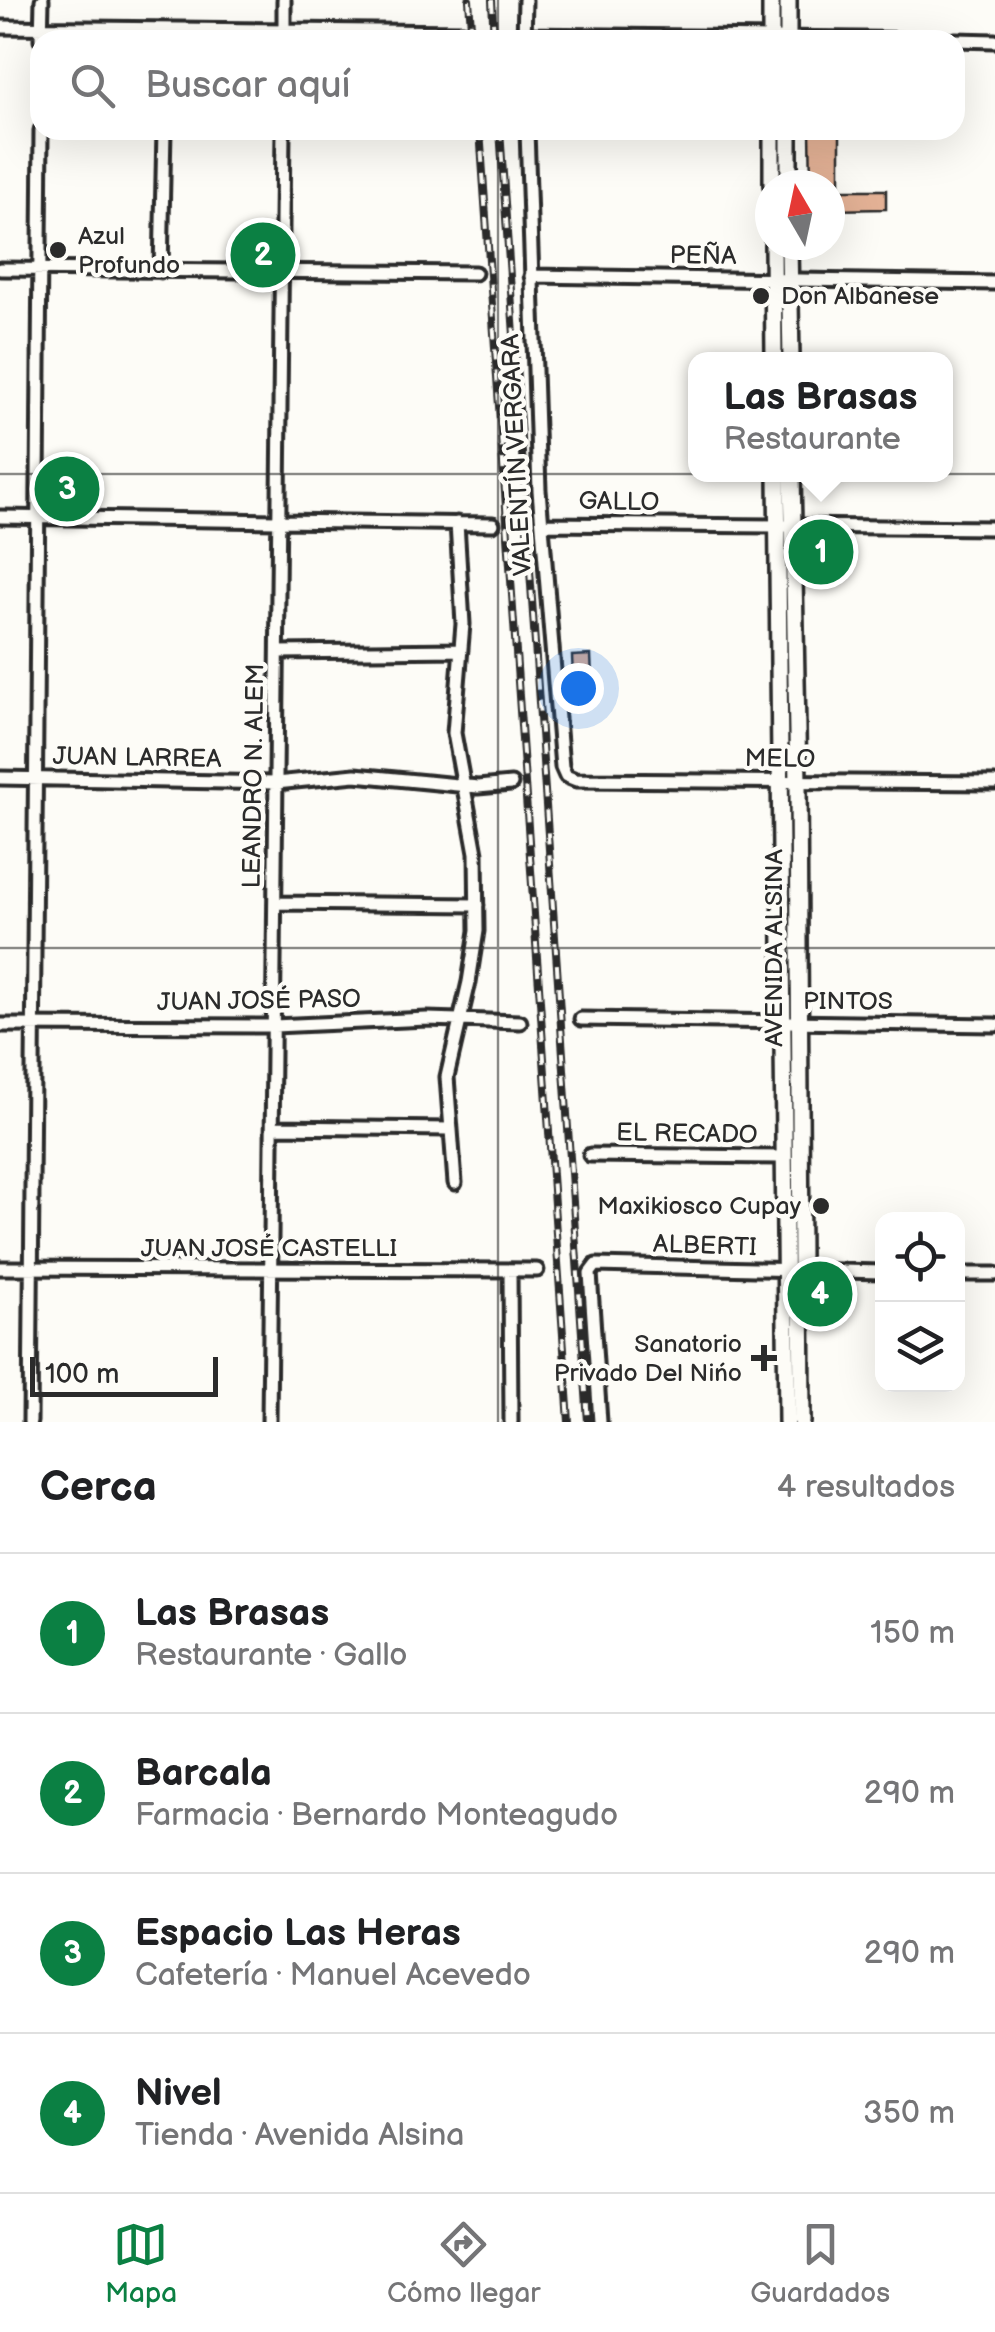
<!DOCTYPE html>
<html lang="es">
<meta charset="utf-8">
<style>
:root{--surface:#fff;--page:#f2f2f2;--text:#202124;--muted:#757577;--line:#e0e0e0;--accent:#0b8043}
body{margin:0;font-family:"Balsamiq Sans",sans-serif;background:var(--page);color:var(--text)}
.controls{position:absolute;right:30px;bottom:30px;display:grid;overflow:hidden;border-radius:20px;box-shadow:0 10px 40px #0002}
.controls button{width:90px;height:90px;display:grid;place-items:center;padding:0;border:0;border-bottom:2px solid var(--line);background:var(--surface);color:var(--text);font:50px sans-serif}
.compass{position:absolute;left:755px;top:170px;width:90px;height:90px;border-radius:50%;background:var(--surface);box-shadow:0 10px 40px #0002;rotate:351deg}
.scale{position:absolute;left:30px;bottom:25px;width:188px;box-sizing:border-box;padding-left:10px;border:5px solid #2b2b2b;border-top:0;font-size:28px;line-height:35px;white-space:nowrap;color:#2b2b2b;-webkit-text-stroke:8px #fdfcf7;paint-order:stroke}
.you{position:absolute;left:578px;top:688px;width:35px;height:35px;margin:-25px;border:8px solid #fff;border-radius:50%;background:#1a73e8;box-shadow:0 0 0 15px #1a73e833}
.badge{display:grid;place-items:center;width:65px;height:65px;border-radius:50%;background:var(--accent);color:#fff;font-size:32px;font-weight:700}
.pin{position:absolute;translate:-50% -50%;border:5px solid #fff;box-shadow:0 2px 10px #0006}
.popup{position:absolute;left:688px;top:352px;width:265px;height:130px;box-sizing:border-box;display:grid;place-content:center;border-radius:20px;background:var(--surface);filter:drop-shadow(0 2px 8px #0005);font-size:32px;white-space:nowrap;color:var(--muted)}
.popup b{font-size:38px;color:var(--text)}
.popup::after{content:'';position:absolute;left:50%;top:100%;margin-left:-20px;border:20px solid transparent;border-top-color:var(--surface)}
.list{margin:0;padding:0;list-style:none}
h2{display:flex;justify-content:space-between;align-items:center;height:130px;margin:0;padding:0 40px;font-size:42px}
h2 small{font-size:32px;font-weight:400;color:var(--muted)}
.list li{display:grid;grid-template-columns:65px 1fr auto;gap:30px;align-items:center;box-sizing:border-box;height:160px;padding:0 40px;border-top:2px solid var(--line)}
.list b{display:block;font-size:38px;white-space:nowrap}
.list p{margin:0;font-size:32px;white-space:nowrap;color:var(--muted)}
.list em{font-size:32px;font-style:normal;color:var(--muted)}
.icon{flex:none;width:55px;height:55px;fill:none;stroke:currentColor;stroke-width:2;stroke-linecap:round;stroke-linejoin:round}
.map{position:relative;flex:none;width:995px;height:1422px;overflow:hidden}
.search{position:absolute;background:var(--surface);box-shadow:0 10px 40px #0002;left:30px;right:30px;top:30px;height:110px;display:flex;align-items:center;gap:25px;box-sizing:border-box;padding:0 35px;border-radius:30px;color:var(--muted);font-size:38px}
.sheet{height:770px;background:var(--surface)}
nav{display:flex;justify-content:space-around;align-items:center;box-sizing:border-box;height:140px;border-top:2px solid var(--line);background:var(--surface);font-size:28px;color:var(--muted)}
nav a{display:grid;justify-items:center;gap:5px}
nav .on{color:var(--accent)}
.map>svg:first-child{display:block}
.building{fill:#e3b195;stroke:#2b2b2b;stroke-width:2.5}
.lines{fill:none;stroke-linecap:round;stroke-linejoin:round}
.street-casing{stroke:#2b2b2b;stroke-width:19}
.secondary-casing{stroke:#2b2b2b;stroke-width:22}
.street{stroke:#fdfcf7;stroke-width:11}
.secondary{stroke:#fdfcf7;stroke-width:15}
.rail-casing{stroke:#2b2b2b;stroke-width:8}
.rail{stroke:#fdfcf7;stroke-width:4;stroke-dasharray:11;stroke-linecap:butt}
.grid{fill:none;stroke:#2b2b2b;stroke-width:2.5;stroke-opacity:0.55}
.poi-dot{fill:#2b2b2b;stroke:#fdfcf7;stroke-width:4}
.labels{text-anchor:middle;dominant-baseline:central;stroke-width:9;stroke-linejoin:round;paint-order:stroke}
.poi-label{font-size:25px;fill:#2b2b2b;stroke:#fdfcf7;text-anchor:start}
.street-label{font-size:25px;fill:#2b2b2b;stroke:#fdfcf7}
</style>
<div class="map">
<svg width="995" height="1422" viewBox="0 0 995 1422">
<rect width="100%" height="100%" fill="#fdfcf7"/>
<filter id="ink" filterUnits="userSpaceOnUse"><feTurbulence type="fractalNoise" baseFrequency=".01" numOctaves="2"/><feDisplacementMap in="SourceGraphic" scale="20" xChannelSelector="R" yChannelSelector="G"/><feConvolveMatrix kernelMatrix="1 2 1 2 8 2 1 2 1" color-interpolation-filters="sRGB"/></filter>
<g filter="url(#ink)">
<path class="building" d="M810,130H840V190H886V209L830,210V185H811Z
M591,655L592,676L573,677L572,656Z"/>
<g class="lines">
<g class="street-casing">
<path id="street" d="M0,27L463,32
M524,35L947,40
M41,40L42,0
M284,40V0
M524,40L525,0
M955,40L995,41
M527,130L539,490L562,767L566,776L576,780L995,783
M0,269L475,273
M161,271L164,130
M531,276L995,283
M0,517L493,524
M542,524L995,528
M278,652L461,650
M0,778L276,783L355,775L478,787L511,784
M275,903L477,905
M581,1019L995,1025
M0,1025L274,1026L427,1019L520,1022
M273,1127L451,1129
M590,1155L785,1157
M455,1183L447,1077L469,982L477,931L476,853L454,733L463,624L457,523
M0,1268L537,1270
M510,1271L511,1422
M958,1274H995
M30,1422L41,130
M269,1422L283,130
M600,1422L590,1273L596,1265L882,1272"/>
</g>
<g class="secondary-casing">
<path id="secondary" d="M771,0V40
M788,40V0
M772,130V185
M789,130V185
M773,245L774,360
M789,245L791,360
M777,474L787,1422
M792,474L798,782L802,1422"/>
</g>
<use href="#street" class="street"/>
<use href="#secondary" class="secondary"/>
<g class="rail-casing">
<path id="rail" d="M469,0L472,40
M492,0L494,40
M480,130L569,1422
M500,130L588,1422"/>
</g>
<use href="#rail" class="rail"/>
</g>
</g>
<path class="grid" d="M498,0V40M498,130V1422M0,474H995M0,948H995"/>
<g class="poi-dot">
<circle cx="58" cy="250" r="10"/>
<circle cx="761" cy="296" r="10"/>
<circle cx="821" cy="1206" r="10"/>
<path d="M759 1343h10v10h10v10h-10v10h-10v-10h-10v-10h10z"/>
</g>
<g class="labels">
<g class="poi-label">
<text x="78" y="236">Azul<tspan x="78" dy="29">Profundo</tspan></text>
<text x="781" y="296">Don Albanese</text>
<text x="801" y="1206" text-anchor="end">Maxikiosco Cupay</text>
<text x="742" y="1344" text-anchor="end">Sanatorio<tspan x="742" dy="29">Privado Del Nińo</tspan></text>
</g>
<g class="street-label">
<text transform="translate(703 256) rotate(1)">PEÑA</text>
<text transform="translate(517 455) rotate(-93)">VALENTÍN VERGARA</text>
<text transform="translate(619 502) rotate(1)">GALLO</text>
<text transform="translate(137 758) rotate(1)">JUAN LARREA</text>
<text transform="translate(780 759) rotate(1)">MELO</text>
<text transform="translate(254 776) rotate(-89)">LEANDRO N. ALEM</text>
<text transform="translate(774 948) rotate(-90)">AVENIDA ALSINA</text>
<text transform="translate(259 1001) rotate(-1)">JUAN JOSÉ PASO</text>
<text x="848" y="1001">PINTOS</text>
<text transform="translate(687 1134) rotate(1)">EL RECADO</text>
<text transform="translate(705 1246) rotate(2)">ALBERTI</text>
<text x="269" y="1248">JUAN JOSÉ CASTELLI</text>
</g>
</g>
</svg>
<div class="controls">
<button><svg class="icon" aria-label="locate" viewBox="0 0 24 24"><circle cx="12" cy="12" r="6"/><path d="M12 2v4M12 18v4M2 12h4M18 12h4"/></svg></button>
<button><svg class="icon" aria-label="layers" viewBox="0 0 24 24"><path d="M12 4l9 5-9 5-9-5zM3 14l9 5 9-5"/></svg></button>
</div>
<svg class="compass" viewBox="-18 -18 36 36"><path d="M0-13l5 13h-10z" fill="#e53935"/><path d="M0 13l5-13h-10z" fill="#757577"/></svg>
<div class="scale">100 m</div>
<div class="you"></div>
<div class="pin badge" style="left:821px;top:552px">1</div>
<div class="popup"><b>Las Brasas</b>Restaurante</div>
<div class="pin badge" style="left:263px;top:255px">2</div>
<div class="pin badge" style="left:67px;top:489px">3</div>
<div class="pin badge" style="left:820px;top:1294px">4</div>
<div class="search"><svg class="icon" aria-label="search" viewBox="0 0 24 24"><circle cx="10" cy="10" r="6"/><path d="M15 15l6 6"/></svg>Buscar aquí</div>
</div>
<section class="sheet">
<h2>Cerca<small>4 resultados</small></h2>
<ul class="list">
<li><span class="badge">1</span><div><b>Las Brasas</b><p>Restaurante · Gallo</p></div><em>150 m</em></li>
<li><span class="badge">2</span><div><b>Barcala</b><p>Farmacia · Bernardo Monteagudo</p></div><em>290 m</em></li>
<li><span class="badge">3</span><div><b>Espacio Las Heras</b><p>Cafetería · Manuel Acevedo</p></div><em>290 m</em></li>
<li><span class="badge">4</span><div><b>Nivel</b><p>Tienda · Avenida Alsina</p></div><em>350 m</em></li>
</ul>
</section>
<nav>
<a class="on"><svg class="icon" aria-label="map" viewBox="0 0 24 24"><path d="M3 6l6-2 6 2 6-2v14l-6 2-6-2-6 2zM9 4v14M15 6v14"/></svg>Mapa</a>
<a><svg class="icon" aria-label="directions" viewBox="0 0 24 24"><path d="M12 3l9 9-9 9-9-9zM9 14v-3h6M13 9l2 2-2 2"/></svg>Cómo llegar</a>
<a><svg class="icon" aria-label="saved" viewBox="0 0 24 24"><path d="M7 4h10v16l-5-4-5 4z"/></svg>Guardados</a>
</nav>
